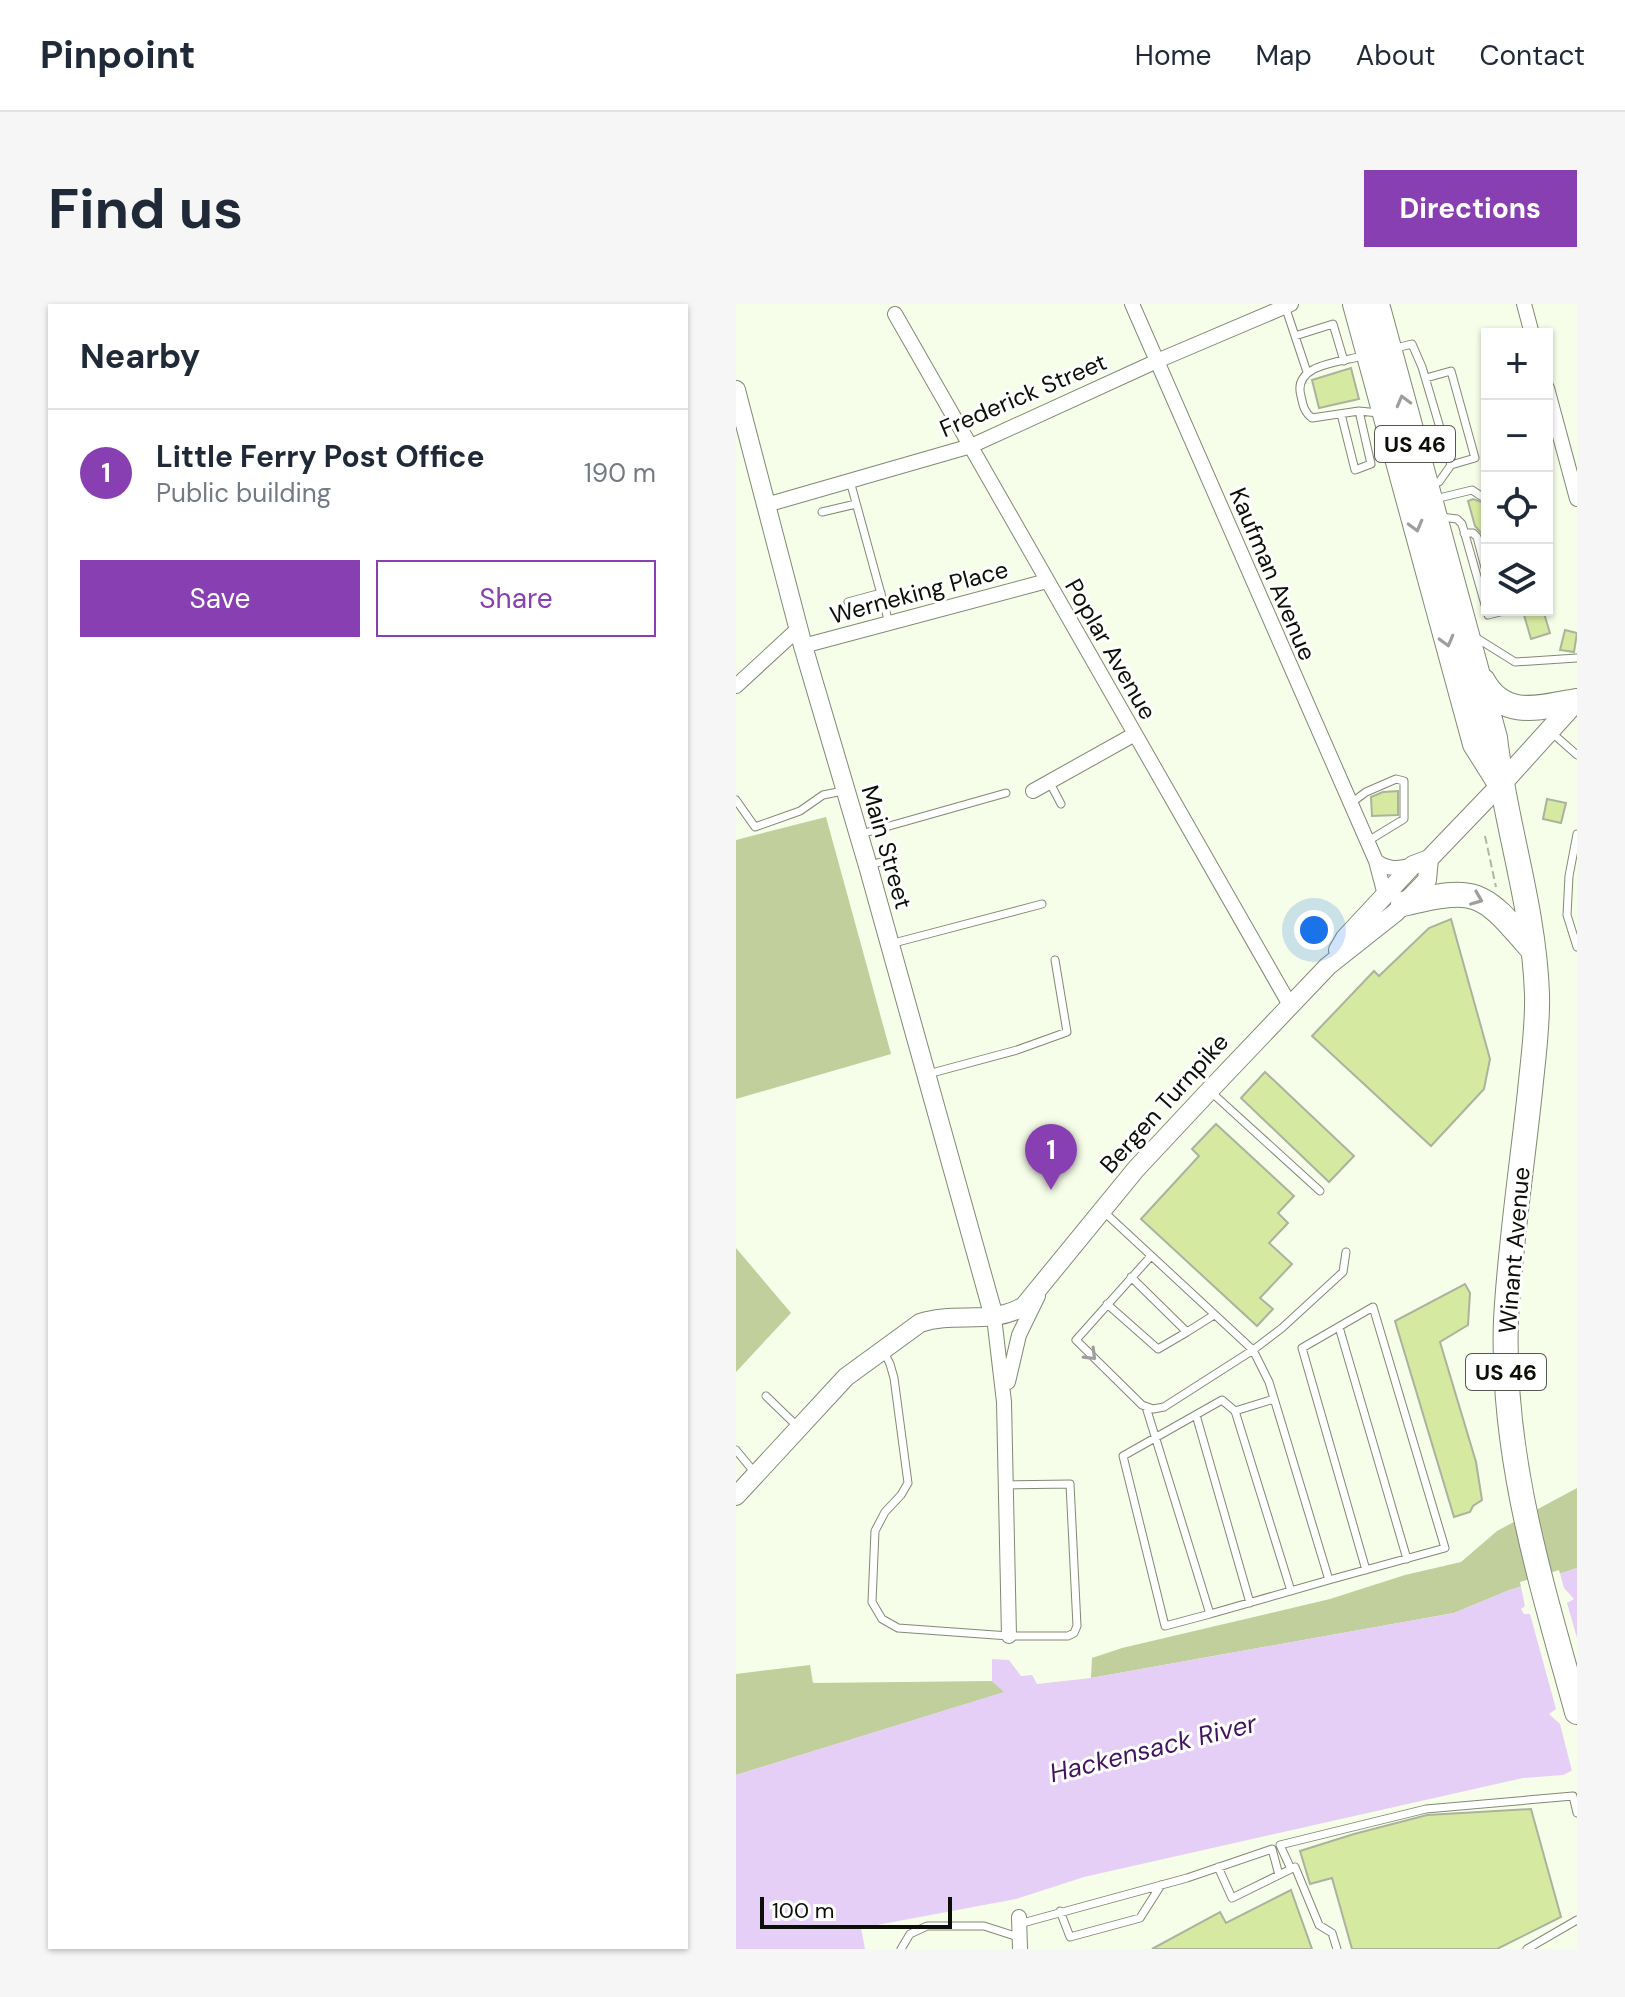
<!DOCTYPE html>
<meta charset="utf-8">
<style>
:root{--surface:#fff;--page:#f6f6f7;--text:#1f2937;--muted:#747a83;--line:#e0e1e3;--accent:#873fb2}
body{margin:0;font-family:"DM Sans",sans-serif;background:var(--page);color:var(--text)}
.controls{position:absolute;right:24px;top:24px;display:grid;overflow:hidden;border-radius:0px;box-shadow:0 2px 6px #0004}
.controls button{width:72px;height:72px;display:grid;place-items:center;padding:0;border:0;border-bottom:2px solid var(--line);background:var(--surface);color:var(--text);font:40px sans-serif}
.scale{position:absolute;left:24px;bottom:20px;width:192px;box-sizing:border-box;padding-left:8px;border:4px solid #0c0e08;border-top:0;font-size:22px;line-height:28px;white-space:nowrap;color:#0c0e08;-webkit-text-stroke:6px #fff;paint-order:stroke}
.you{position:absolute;left:578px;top:626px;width:28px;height:28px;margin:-20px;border:6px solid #fff;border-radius:50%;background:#1a73e8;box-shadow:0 0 0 12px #1a73e833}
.badge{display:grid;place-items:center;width:52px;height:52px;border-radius:50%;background:var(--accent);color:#fff;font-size:26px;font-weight:700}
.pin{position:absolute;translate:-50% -66px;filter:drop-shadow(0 2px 4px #0008)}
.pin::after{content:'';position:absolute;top:42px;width:28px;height:24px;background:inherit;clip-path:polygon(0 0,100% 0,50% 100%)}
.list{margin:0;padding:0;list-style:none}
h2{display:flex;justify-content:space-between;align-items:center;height:104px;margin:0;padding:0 32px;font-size:34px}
h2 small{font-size:26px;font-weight:400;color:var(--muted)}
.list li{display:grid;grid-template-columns:52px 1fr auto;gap:24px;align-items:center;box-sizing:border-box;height:128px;padding:0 32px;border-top:2px solid var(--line)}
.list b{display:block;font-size:30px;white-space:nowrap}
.list p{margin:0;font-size:26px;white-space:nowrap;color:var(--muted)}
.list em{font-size:26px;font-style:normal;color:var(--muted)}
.actions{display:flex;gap:16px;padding:24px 32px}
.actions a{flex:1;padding:18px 0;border:2px solid var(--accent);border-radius:0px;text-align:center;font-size:28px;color:var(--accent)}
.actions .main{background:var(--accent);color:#fff}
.icon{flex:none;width:44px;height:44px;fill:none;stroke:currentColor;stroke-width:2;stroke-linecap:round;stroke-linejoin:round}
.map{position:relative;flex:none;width:841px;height:1645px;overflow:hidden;border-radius:0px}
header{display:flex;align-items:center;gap:48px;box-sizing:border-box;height:112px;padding:0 40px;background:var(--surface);border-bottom:2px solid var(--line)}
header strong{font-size:38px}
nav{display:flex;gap:44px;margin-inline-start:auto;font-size:28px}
.intro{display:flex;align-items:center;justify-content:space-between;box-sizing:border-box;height:192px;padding:0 48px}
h1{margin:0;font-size:56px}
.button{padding:20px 36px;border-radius:0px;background:var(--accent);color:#fff;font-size:28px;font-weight:700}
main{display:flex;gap:48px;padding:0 48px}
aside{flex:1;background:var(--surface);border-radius:0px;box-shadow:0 2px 6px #0004}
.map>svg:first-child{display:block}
.green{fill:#c0cf9c}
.water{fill:#e5cff6}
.pier{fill:#f6fde8}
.building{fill:#d5e9a1;stroke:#abb29e;stroke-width:2}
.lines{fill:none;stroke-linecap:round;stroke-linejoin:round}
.lane-casing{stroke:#828875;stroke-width:9}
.street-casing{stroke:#828875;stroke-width:16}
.secondary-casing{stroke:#828875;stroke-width:20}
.primary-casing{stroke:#828875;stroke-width:22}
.highway-casing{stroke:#828875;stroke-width:26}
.path{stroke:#b0b5a5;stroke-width:2;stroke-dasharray:8 4;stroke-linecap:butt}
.lane{stroke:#fff;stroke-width:7}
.street{stroke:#fff;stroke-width:14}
.secondary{stroke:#fff;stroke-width:18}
.primary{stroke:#fff;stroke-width:20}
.highway{stroke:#fff;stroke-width:24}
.oneway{stroke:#9e9f9c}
.labels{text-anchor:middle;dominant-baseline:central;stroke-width:6;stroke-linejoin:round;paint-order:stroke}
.shield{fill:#fff;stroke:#555652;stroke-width:2}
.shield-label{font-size:22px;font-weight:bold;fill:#0c0e08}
.street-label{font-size:24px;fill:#0c0e08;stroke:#fff}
.water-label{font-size:26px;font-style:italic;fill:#43145e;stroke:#fff}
</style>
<header>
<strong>Pinpoint</strong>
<nav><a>Home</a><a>Map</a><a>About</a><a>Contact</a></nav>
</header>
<div class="intro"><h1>Find us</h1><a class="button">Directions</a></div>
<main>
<aside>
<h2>Nearby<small></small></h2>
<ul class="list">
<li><span class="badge">1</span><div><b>Little Ferry Post Office</b><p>Public building</p></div><em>190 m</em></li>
</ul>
<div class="actions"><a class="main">Save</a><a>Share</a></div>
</aside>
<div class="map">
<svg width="841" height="1645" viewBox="0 0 841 1645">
<rect width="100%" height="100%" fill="#f6fde8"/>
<path class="green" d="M90,513L155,750L0,795V536Z
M0,944L55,1009L0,1068Z
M841,1184V1264L771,1287L718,1309L355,1374L356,1354L386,1344L594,1295L669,1271L725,1258L761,1227Z
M74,1361L77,1379L256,1377L269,1388L0,1471V1370Z"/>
<path class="water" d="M841,1264V1464L827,1471L787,1474L348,1573L280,1595L125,1624L129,1645H0V1471L268,1388L256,1377V1355L273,1356L285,1372L296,1371L301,1380L355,1374L718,1309L771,1287Z"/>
<path class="pier" d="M823,1266L828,1284L838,1295L831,1299L841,1334V1469L837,1471L824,1420L813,1410L820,1405L794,1310H788L785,1305L789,1302L784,1278Z"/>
<path class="building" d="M615,64L623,95L583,104L576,76Z
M751,194V245L747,231L739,222L732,197L737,195L745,198Z
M807,306L814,329L795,335L788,311Z
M829,326L841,329L838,348L824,346Z
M662,487V511L636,512L635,493L647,488Z
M811,495L830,499L825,519L807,515Z
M715,615L754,755L748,785L695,842L576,732L638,667L643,672L693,624Z
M529,768L618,852L593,878L505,794Z
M480,820L558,892L542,909L552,919L533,939L556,960L524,994L537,1005L521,1022L405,915L463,852L456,845Z
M729,980L734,989L732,1021L704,1038L740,1158L746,1196L737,1202L734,1208L718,1213L659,1017Z
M795,1505L825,1613L761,1645H616L596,1574L574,1580L564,1547L618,1530L691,1511Z
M555,1586L576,1645H416L484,1608L490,1619Z"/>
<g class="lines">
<g class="lane-casing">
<path id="lane" d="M549,2L571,68
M559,32L597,20L608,57
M656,45L676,40L686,63L715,161L703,178L696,180
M627,52C605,58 556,60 565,92C567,101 568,108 576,114L623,107L643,109
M690,74L715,67L739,154L715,161
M605,110L619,166L635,160L623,107
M114,177L153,319
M699,195L736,186L745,192
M86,208L120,200
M705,213L721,215L726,220L752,311L772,306
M728,229H737L741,233L750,267
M112,298L145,289
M739,333L779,358L841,354
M815,428L841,451
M314,479L325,500
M0,496L19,523L64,507L87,491L107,487
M615,499L630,488L660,475L668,477V515L632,537
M125,530L270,489
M841,530L833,572L831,611L841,643
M134,561L159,554
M154,640L306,600
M192,770L281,746L331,728L319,656
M475,788L584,887
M367,907L517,1046L533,1078L593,1276L474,1310L410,1103
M415,952L340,1036L406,1101L417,1105L428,1103L517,1046L546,1024L607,968L610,948
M371,1000L422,1045L451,1028L395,973
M603,1023L671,1255
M451,1028L478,1011
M148,1048L154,1060L158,1074L172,1179L165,1191L149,1208L139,1227L136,1298L146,1315L162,1324L273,1332H332L338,1329L341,1322L334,1180L270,1181
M30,1092L62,1123
M499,1107L538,1095
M460,1111L514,1299
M0,1146L19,1169
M593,1276L709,1244L637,1003L566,1044L630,1266
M474,1310L429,1322L387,1152L486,1096L499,1107L555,1287
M482,1563L496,1594L559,1563L583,1621L596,1629L601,1645
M555,1565L544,1541L690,1505L837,1492L841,1509
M324,1607L334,1633L404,1614L425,1581
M283,1620L451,1574L536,1545L543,1571
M165,1645L174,1630L191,1622H248L282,1633
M791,1645L841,1616"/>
</g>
<g class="street-casing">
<path id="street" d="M396,0L640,557L649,591
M788,0L796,30
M159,10L554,701
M811,84L841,195
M30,201L235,142L421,57L555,0
M67,342L311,277
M0,382L62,325
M297,487L399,430
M640,557C651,566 663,565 677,561
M258,1013L268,1098L273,1332
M272,1078L283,1031L302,992
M283,1613L284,1645"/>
</g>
<g class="secondary-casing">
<path id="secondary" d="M0,86L67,342L132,562L258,1013
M602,646L609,634L677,561L693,555L765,480
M0,1192L110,1073L184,1019C219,1007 255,1022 288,1002L400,865L473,787L592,662L659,609L691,576L693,555"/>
</g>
<g class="primary-casing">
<path id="primary" d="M765,480L841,396"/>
</g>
<g class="highway-casing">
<path id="highway" d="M619,0L739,440L761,475
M641,0L759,434C769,520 798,602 801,690C802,723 797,755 794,787C786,863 774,940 770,1016C765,1152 805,1278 841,1408
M747,377C768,416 805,403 840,397
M667,600C744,581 747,589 797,646"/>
</g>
<path class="path" d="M749,532L760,583"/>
<use href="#lane" class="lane"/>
<use href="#street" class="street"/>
<use href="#secondary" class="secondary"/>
<use href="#primary" class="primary"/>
<use href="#highway" class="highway"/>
</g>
<defs><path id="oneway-chevron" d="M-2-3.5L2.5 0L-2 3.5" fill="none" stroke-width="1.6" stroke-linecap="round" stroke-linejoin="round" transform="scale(2)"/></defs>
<g class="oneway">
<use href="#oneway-chevron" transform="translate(667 97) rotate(-105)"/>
<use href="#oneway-chevron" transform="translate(680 222) rotate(75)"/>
<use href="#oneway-chevron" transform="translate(711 337) rotate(75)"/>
<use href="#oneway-chevron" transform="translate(741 595) rotate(22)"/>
<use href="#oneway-chevron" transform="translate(355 1051) rotate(45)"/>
</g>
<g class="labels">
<g class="shield">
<rect x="639" y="122" width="80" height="36" rx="6"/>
<rect x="730" y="1050" width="80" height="36" rx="6"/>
</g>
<g class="shield-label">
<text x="679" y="140">US 46</text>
<text x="770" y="1068">US 46</text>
</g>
<g class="street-label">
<text transform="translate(287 91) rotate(-23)">Frederick Street</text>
<text transform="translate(537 270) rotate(67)">Kaufman Avenue</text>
<text transform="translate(183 288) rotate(-15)">Werneking Place</text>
<text transform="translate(375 345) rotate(60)">Poplar Avenue</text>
<text transform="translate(151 543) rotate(74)">Main Street</text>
<text transform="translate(428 799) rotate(-48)">Bergen Turnpike</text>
<text transform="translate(778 946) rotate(-85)">Winant Avenue</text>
</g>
<g class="water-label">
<text transform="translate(417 1444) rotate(-14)">Hackensack River</text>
</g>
</g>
</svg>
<div class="controls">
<button>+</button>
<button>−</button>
<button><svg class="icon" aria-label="locate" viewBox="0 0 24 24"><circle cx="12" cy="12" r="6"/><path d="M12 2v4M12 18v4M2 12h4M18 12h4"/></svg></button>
<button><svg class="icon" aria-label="layers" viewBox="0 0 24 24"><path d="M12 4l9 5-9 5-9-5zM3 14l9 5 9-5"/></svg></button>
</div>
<div class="scale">100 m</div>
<div class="you"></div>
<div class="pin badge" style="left:315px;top:886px">1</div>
</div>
</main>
